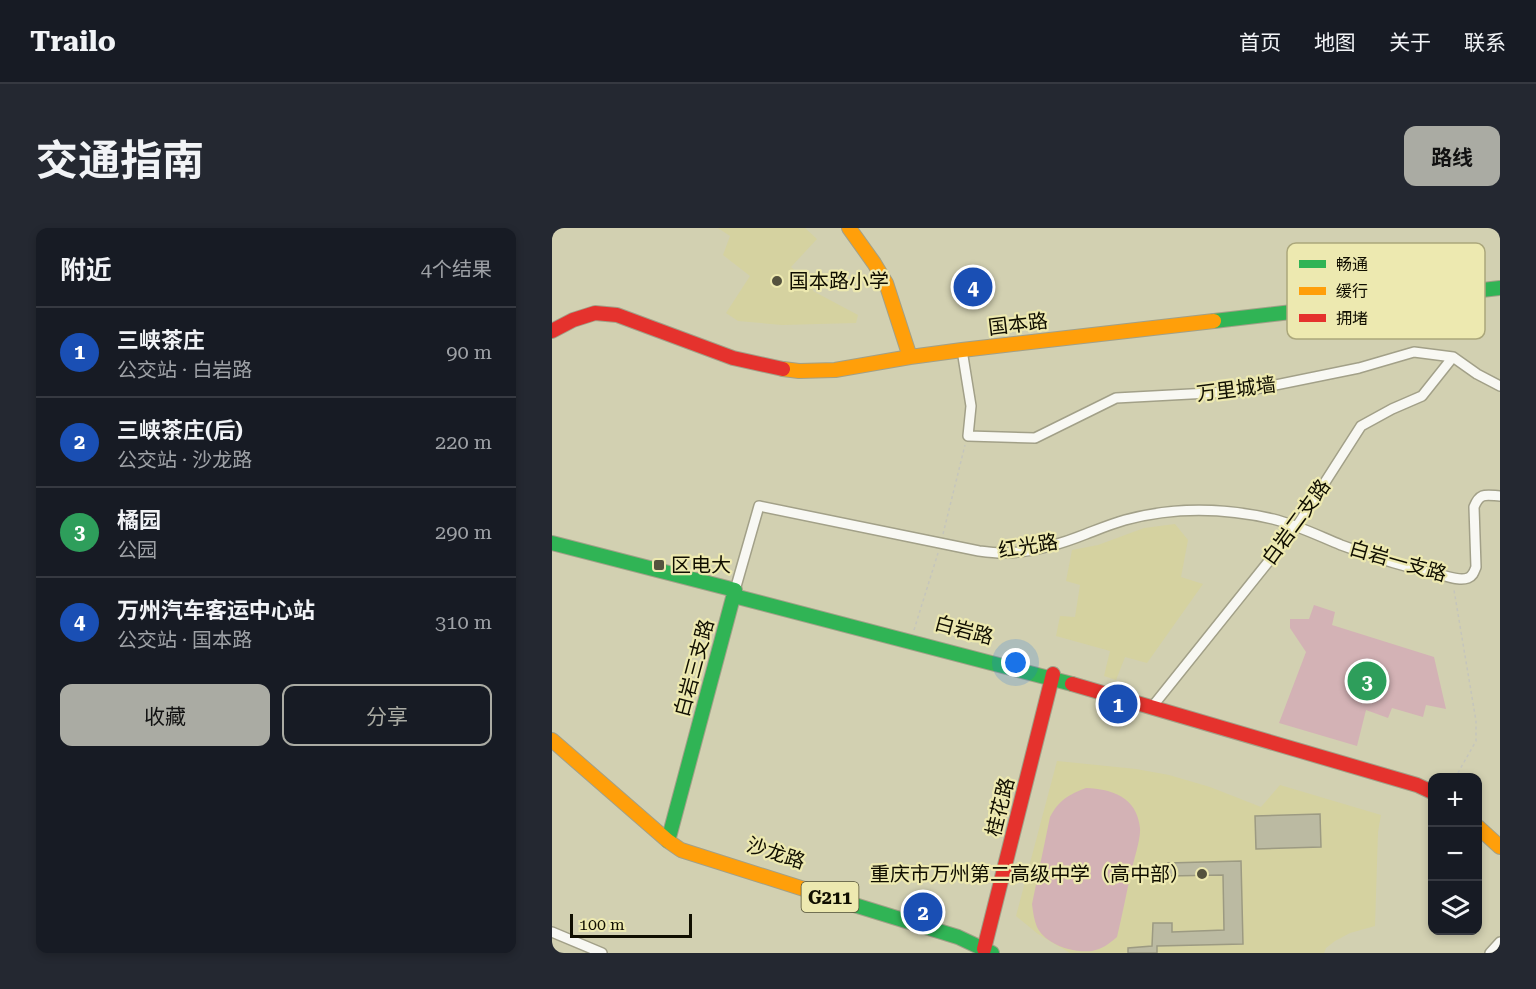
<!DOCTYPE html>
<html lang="zh">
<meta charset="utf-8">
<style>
:root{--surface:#171b24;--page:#242831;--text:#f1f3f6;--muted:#9ea1a6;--line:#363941;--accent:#aaaba3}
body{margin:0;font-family:"Roboto Serif","Noto Sans SC",serif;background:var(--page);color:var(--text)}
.controls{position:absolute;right:18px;bottom:18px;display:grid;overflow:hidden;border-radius:12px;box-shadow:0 3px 9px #0003}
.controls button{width:54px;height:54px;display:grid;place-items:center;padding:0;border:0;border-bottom:2px solid var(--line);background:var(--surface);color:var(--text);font:30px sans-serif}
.scale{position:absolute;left:18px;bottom:15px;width:122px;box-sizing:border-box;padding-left:6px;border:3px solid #100e00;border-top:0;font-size:16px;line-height:21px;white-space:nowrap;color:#100e00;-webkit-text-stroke:4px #ede9b0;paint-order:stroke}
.you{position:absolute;left:464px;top:435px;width:21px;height:21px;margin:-15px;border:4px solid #fff;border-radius:50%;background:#1a73e8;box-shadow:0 0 0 9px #1a73e833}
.badge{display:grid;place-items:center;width:39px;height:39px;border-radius:50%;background:var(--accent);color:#fff;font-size:20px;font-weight:700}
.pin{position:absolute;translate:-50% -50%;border:3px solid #fff;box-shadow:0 2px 6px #0006}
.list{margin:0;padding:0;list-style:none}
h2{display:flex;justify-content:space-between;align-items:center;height:78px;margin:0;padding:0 24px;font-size:26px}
h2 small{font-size:20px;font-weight:400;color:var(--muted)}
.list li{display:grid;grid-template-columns:39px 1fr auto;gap:18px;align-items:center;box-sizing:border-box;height:90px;padding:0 24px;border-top:2px solid var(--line)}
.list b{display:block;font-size:22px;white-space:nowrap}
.list p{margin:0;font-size:20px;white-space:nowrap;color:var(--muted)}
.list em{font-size:20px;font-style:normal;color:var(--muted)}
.actions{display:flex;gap:12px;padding:18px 24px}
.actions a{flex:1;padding:14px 0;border:2px solid var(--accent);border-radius:12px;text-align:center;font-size:21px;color:var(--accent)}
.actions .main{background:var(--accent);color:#111}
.icon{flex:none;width:33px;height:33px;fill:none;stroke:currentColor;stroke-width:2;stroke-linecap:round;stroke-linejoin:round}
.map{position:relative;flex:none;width:948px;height:725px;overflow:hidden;border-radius:12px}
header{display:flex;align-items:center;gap:36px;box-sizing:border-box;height:84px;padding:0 30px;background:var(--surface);border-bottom:2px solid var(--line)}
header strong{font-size:28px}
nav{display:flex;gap:33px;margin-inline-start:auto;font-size:21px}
.intro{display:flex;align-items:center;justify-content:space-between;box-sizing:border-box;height:144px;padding:0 36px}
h1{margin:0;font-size:42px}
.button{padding:15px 27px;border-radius:12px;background:var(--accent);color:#111;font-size:21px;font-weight:700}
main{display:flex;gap:36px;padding:0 36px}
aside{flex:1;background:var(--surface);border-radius:12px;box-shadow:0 3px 9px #0003}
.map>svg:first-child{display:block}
.built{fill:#d5d2a0}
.green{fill:#d3b2b5}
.building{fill:#bbbaa2;stroke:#9c9a82;stroke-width:1.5}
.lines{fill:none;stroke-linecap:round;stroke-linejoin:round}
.street-casing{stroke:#a2a088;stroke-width:12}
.fast-casing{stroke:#a2a088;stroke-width:16}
.slow-casing{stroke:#a2a088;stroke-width:16}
.jam-casing{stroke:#a2a088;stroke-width:16}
.path{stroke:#c5c5bc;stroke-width:1.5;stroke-dasharray:3 3;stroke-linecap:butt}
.street{stroke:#f8f8f3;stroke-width:9}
.fast{stroke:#30b455;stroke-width:14}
.slow{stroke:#ff9f0a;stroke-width:14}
.jam{stroke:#e5322d;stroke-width:14}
.poi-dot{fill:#54523e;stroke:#ede9b0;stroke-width:2}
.labels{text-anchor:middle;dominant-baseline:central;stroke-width:4.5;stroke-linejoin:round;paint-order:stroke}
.shield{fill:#ede9b0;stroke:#525035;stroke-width:1.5}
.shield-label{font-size:18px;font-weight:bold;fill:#100e00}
.poi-label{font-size:20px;fill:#100e00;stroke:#ede9b0;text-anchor:start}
.street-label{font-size:20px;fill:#100e00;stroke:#ede9b0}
.key{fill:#ede9b0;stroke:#aba77b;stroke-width:1.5}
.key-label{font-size:16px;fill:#100e00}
</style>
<header>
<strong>Trailo</strong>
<nav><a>首页</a><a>地图</a><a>关于</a><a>联系</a></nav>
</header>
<div class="intro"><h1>交通指南</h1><a class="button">路线</a></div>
<main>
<aside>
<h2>附近<small>4个结果</small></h2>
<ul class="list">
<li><span class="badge" style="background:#1a4fb4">1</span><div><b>三峡茶庄</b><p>公交站 · 白岩路</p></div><em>90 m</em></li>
<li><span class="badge" style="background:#1a4fb4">2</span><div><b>三峡茶庄(后)</b><p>公交站 · 沙龙路</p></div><em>220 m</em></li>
<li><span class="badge" style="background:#2e9e5b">3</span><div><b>橘园</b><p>公园</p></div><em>290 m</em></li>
<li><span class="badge" style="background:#1a4fb4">4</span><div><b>万州汽车客运中心站</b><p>公交站 · 国本路</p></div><em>310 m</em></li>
</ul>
<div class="actions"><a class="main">收藏</a><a>分享</a></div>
</aside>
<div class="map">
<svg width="948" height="725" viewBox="0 0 948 725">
<rect width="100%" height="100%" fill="#d2d0b1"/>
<path class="built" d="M166,0H253L265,11L239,39L262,59L261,63L306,87L304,95L230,97L186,93L174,85L198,48L171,27L178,8Z
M623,296L636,312L629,349L651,356L595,435L573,429L564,452L552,448L558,423L504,408L508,388L523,389L528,357L514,353L520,322L546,317L592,300Z
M505,533L584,541L617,547L658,559L709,579L728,557L829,587L826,604L823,698L798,705L783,713L774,720L772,725H518L486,706L464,688Z"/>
<path class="green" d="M762,377L783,384L780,397L882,429L894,481L874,477L871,489L840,480L836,490L814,482L805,518L727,495L754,424L738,400V391H757Z
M534,560C560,561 585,569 588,600C589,611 581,634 579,645C574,667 570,688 565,709C557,716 550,721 540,723C521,725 494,717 485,699C482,692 481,684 480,676L498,589C507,572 516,567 534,560Z"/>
<path class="building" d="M768,586L769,619L704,621L703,588Z
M689,633L691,716L605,718V725H576V720L600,718L601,695H620V704L672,702L671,647L616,648V635Z"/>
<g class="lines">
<g class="street-casing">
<path id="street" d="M410,122L419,178L416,208L483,210L564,170L694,163L807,140L862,124L901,129L925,146L948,158
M183,362L207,278L427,323C435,324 443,325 450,325C477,325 509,316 534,306C547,301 559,296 573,292C621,279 673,280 721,291C745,297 767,308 789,317C821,329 856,340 889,347C898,349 908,353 916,350C921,348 922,344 924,339L922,279C928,264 934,267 948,268
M600,479L745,298L809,198L840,181L870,168L901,129
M0,704L50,725
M938,725L948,714"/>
</g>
<g class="fast-casing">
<path id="fast" d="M662,93L948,60
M0,315L183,362L116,613
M182,368L520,456
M296,675L406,709L440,725"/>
</g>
<g class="slow-casing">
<path id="slow" d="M297,0L322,35L334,55L358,129
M231,141L247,143L283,142L358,129L410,122L662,93
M0,512L116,613L129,622L296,675
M926,599L948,619"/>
</g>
<g class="jam-casing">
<path id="jam" d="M0,103L21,92L43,85L65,87L181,130L231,141
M520,456L865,557L880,564
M432,721L501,446"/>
</g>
<path class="path" d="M391,306L413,217
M362,402L386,325
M903,550L924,513V493L902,362L903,360"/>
<use href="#street" class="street"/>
<use href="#fast" class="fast"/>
<use href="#slow" class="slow"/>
<use href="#jam" class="jam"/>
</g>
<g class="poi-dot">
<circle cx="225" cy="53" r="6"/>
<rect x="101" y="331" width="12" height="12" rx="3"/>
<circle cx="650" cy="646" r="6"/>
</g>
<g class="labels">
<rect class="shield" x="249.5" y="654" width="57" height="30" rx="4.5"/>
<g class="shield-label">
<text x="278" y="669">G211</text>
</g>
<g class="poi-label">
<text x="237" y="53">国本路小学</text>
<text x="119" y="337">区电大</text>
<text x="638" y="646" text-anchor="end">重庆市万州第二高级中学（高中部）</text>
</g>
<g class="street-label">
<text transform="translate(466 96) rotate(-7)">国本路</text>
<text transform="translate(684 161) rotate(-7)">万里城墙</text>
<text transform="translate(744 294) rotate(-54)">白岩二支路</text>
<text transform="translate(476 318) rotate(-9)">红光路</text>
<text transform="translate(846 333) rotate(16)">白岩一支路</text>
<text transform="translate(412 402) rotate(15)">白岩路</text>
<text transform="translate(142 440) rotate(-75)">白岩三支路</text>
<text transform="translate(448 579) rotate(-76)">桂花路</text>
<text transform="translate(224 625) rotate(18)">沙龙路</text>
</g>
</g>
<rect x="735" y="15" width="198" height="96" rx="9" class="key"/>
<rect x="747" y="32" width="27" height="8" fill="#30b455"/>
<rect x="747" y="59" width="27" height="8" fill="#ff9f0a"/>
<rect x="747" y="86" width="27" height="8" fill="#e5322d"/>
<g class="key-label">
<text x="784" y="42">畅通</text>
<text x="784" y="69">缓行</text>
<text x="784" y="96">拥堵</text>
</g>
</svg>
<div class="controls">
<button>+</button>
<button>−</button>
<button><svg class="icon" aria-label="layers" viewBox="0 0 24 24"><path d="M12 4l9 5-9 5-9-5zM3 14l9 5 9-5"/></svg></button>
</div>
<div class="scale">100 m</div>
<div class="you"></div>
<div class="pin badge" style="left:566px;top:476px;background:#1a4fb4">1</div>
<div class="pin badge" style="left:371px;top:684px;background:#1a4fb4">2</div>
<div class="pin badge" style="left:815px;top:453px;background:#2e9e5b">3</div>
<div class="pin badge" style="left:421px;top:59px;background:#1a4fb4">4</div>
</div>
</main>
